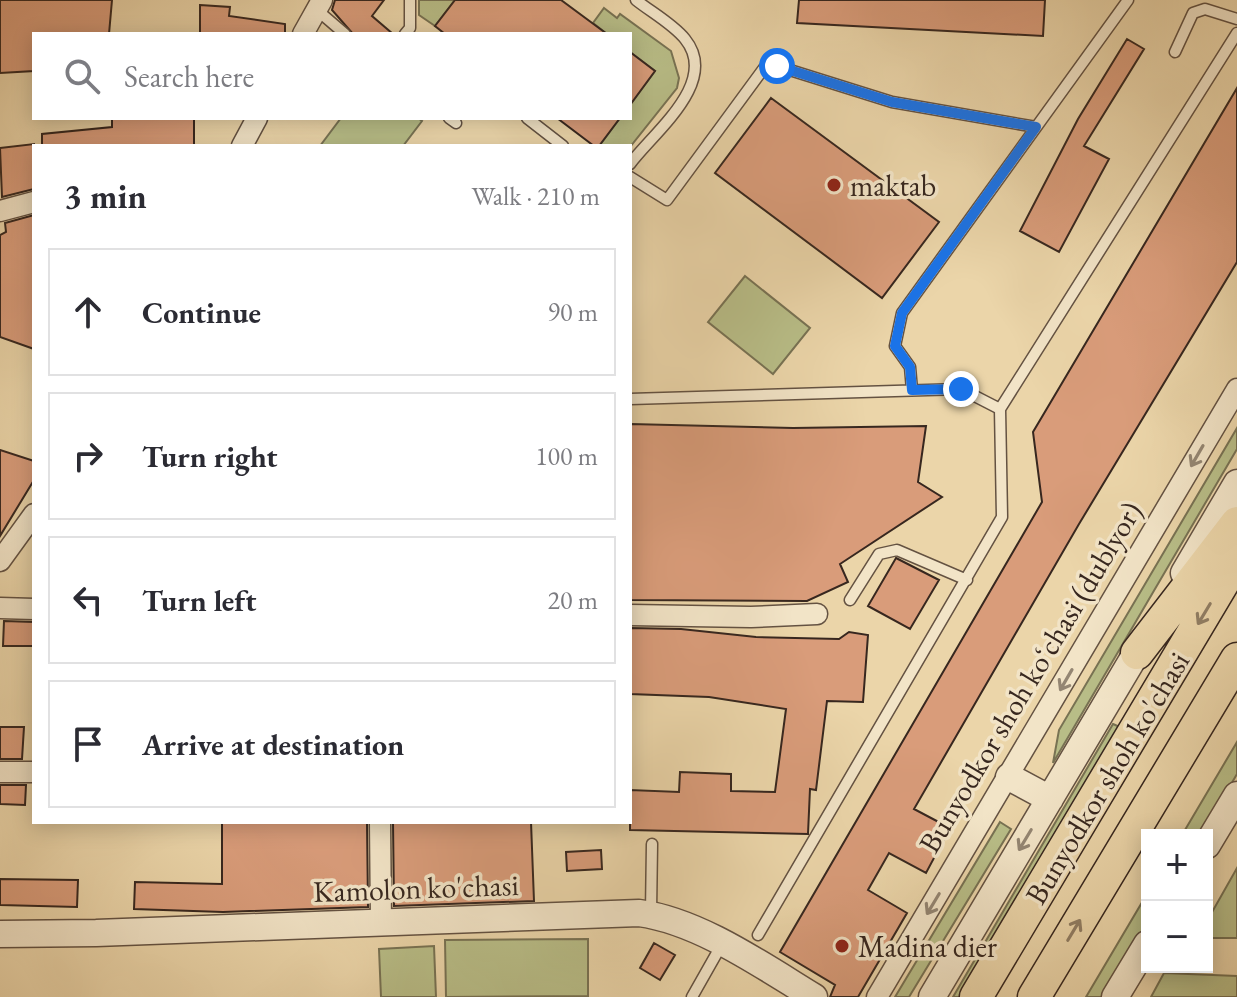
<!DOCTYPE html>
<meta charset="utf-8">
<style>
:root{--surface:#fff;--page:#f2f2f3;--text:#2b2b33;--muted:#7c7c81;--line:#e1e1e2}
body{margin:0;font-family:"EB Garamond",serif;background:var(--page);color:var(--text)}
.controls{position:absolute;right:24px;bottom:24px;display:grid;overflow:hidden;border-radius:0px;box-shadow:0 4px 20px #0003}
.controls button{width:72px;height:72px;display:grid;place-items:center;padding:0;border:0;border-bottom:2px solid var(--line);background:var(--surface);color:var(--text);font:40px sans-serif}
.stop{position:absolute;width:24px;height:24px;margin:-18px;border:6px solid #1a73e8;border-radius:50%;background:#fff}
.stop.end{background:#1a73e8;border-color:#fff;box-shadow:0 2px 8px #0008}
.list{margin:0;padding:0;list-style:none}
h2{display:flex;justify-content:space-between;align-items:center;height:104px;margin:0;padding:0 32px;font-size:34px}
h2 small{font-size:26px;font-weight:400;color:var(--muted)}
.list li{display:grid;grid-template-columns:52px 1fr auto;gap:24px;align-items:center;box-sizing:border-box;height:128px;margin:0 16px 16px;padding:0 16px;border:2px solid var(--line);border-radius:0px}
.list b{display:block;font-size:30px;white-space:nowrap}
.list em{font-size:26px;font-style:normal;color:var(--muted)}
.icon{flex:none;width:44px;height:44px;fill:none;stroke:currentColor;stroke-width:2;stroke-linecap:round;stroke-linejoin:round}
.map{position:relative;flex:none;width:1237px;height:997px;overflow:hidden}
.search{position:absolute;background:var(--surface);box-shadow:0 4px 20px #0003;left:32px;top:32px;width:600px;height:88px;display:flex;align-items:center;gap:20px;box-sizing:border-box;padding:0 28px;border-radius:0px;color:var(--muted);font-size:30px}
.panel{position:absolute;background:var(--surface);box-shadow:0 4px 20px #0003;left:32px;top:144px;width:600px;height:680px;border-radius:0px}
.map>svg:first-child{display:block}
.green{fill:#b8bd87;stroke:#787253;stroke-width:2}
.building{fill:#d99c7a;stroke:#37271f;stroke-width:2}
.lines{fill:none;stroke-linecap:round;stroke-linejoin:round}
.service-casing{stroke:#645242;stroke-width:13}
.minor-casing{stroke:#645242;stroke-width:23}
.tertiary-casing{stroke:#645242;stroke-width:29}
.primary-casing{stroke:#37271f;stroke-width:35}
.service{stroke:#f2e4c7;stroke-width:10}
.minor{stroke:#f2e4c7;stroke-width:20}
.tertiary{stroke:#f2e4c7;stroke-width:26}
.primary{stroke:#ebd5a9;stroke-width:32}
.oneway{stroke:#948673}
.oneway2{stroke:#917e64}
.route{stroke:#1a73e8;stroke-width:10}
.poi-dot{fill:#8f2418;stroke:#f2e4c7;stroke-width:3}
.labels{text-anchor:middle;dominant-baseline:central;stroke-width:7;stroke-linejoin:round;paint-order:stroke}
.poi-label{font-size:30px;fill:#37271f;stroke:#f2e4c7;text-anchor:start}
.street-label{font-size:30px;fill:#37271f;stroke:#f2e4c7}
</style>
<div class="map">
<svg width="1237" height="997" viewBox="0 0 1237 997">
<rect width="100%" height="100%" fill="#ebd5a9"/>
<filter id="stains"><feTurbulence type="fractalNoise" baseFrequency=".0025" numOctaves="4"/><feColorMatrix values="0 0 0 0 .2 0 0 0 0 .09 0 0 0 0 .02 0 0 0 .5 -.17"/></filter>
<radialGradient id="worn" r=".72"><stop offset=".6" stop-color="#630" stop-opacity="0"/><stop offset="1" stop-color="#630" stop-opacity=".3"/></radialGradient>
<path class="green" d="M419,0H455L435,26L419,15Z
M604,8L617,18L620,14L671,51L679,78L677,88L630,147L599,146L620,118H630V105L655,71L630,52V34H607L593,23Z
M341,118H418L422,121L403,146H320Z
M745,276L810,328L773,374L708,322Z
M1237,428V449L1053,763L1059,730Z
M1113,724L1122,728L963,997H953Z
M1237,742V774L1201,835H1182Z
M1000,822L1011,829L909,997H895Z
M1237,868V938H1207V921Z
M1147,894V925L1104,997H1086Z
M588,939V996L446,997L445,940Z
M434,946L436,997H381L379,949Z
M1164,973L1237,976V997H1151Z"/>
<path class="building" d="M0,0H112L109,34H34V71L0,73Z
M335,0H384L372,16L393,34H353L332,10Z
M455,0H561L607,34H445L435,26Z
M799,0H1045L1043,36L797,23Z
M200,5L230,7L229,16L285,24V34H200Z
M1127,39L1144,49L1084,146L1109,159L1059,252L1020,231L1078,119Z
M630,52L655,71L630,105Z
M1237,88V262L1079,524L914,809L950,828L926,873L889,853L868,890L907,913L858,997H830L835,985L780,952L1042,502L1033,432Z
M771,98L939,222L882,298L715,173Z
M112,118H194V146H42V134L112,127Z
M557,118H620L599,146H594Z
M34,144V189L2,197L0,148Z
M34,215V349L0,337V235L6,232L5,223Z
M630,424L793,428L926,426L918,482L942,497L840,564L848,582L807,601L630,600Z
M0,450L34,461V480L0,536Z
M896,558L939,580L910,629L868,606Z
M4,621L34,622V646H3Z
M630,628L681,629L756,637L839,639L849,632L868,635L863,702L827,701L816,790L810,789L808,834L630,830V790L679,792L680,772L731,774V791L775,792L786,709L709,697L630,694Z
M0,727H24L22,759H0Z
M0,785H26L25,805L0,804Z
M222,822H367L368,907L223,912L134,909L135,882L222,884Z
M393,822H531L534,901L394,906Z
M601,850L602,869L567,871L566,852Z
M0,879L78,880L77,907L0,905Z
M654,943L675,955L660,980L640,968Z"/>
<g class="lines">
<g class="service-casing">
<path id="service" d="M317,10L345,34
M405,34L410,28V0
M1175,52L1193,13L1205,9L1237,19
M449,118L456,123
M527,118L563,146
M630,164C654,132 720,82 685,39C673,24 651,12 636,0
M630,177L667,200L764,68L777,66L892,102L1036,127
M912,390L910,367L895,346L902,313L1128,0
M630,399L961,389L1000,409
M850,600L879,554L897,550L967,580
M651,912L652,844
M758,935L1002,517L1000,409L1237,33
M692,997L722,944"/>
</g>
<g class="minor-casing">
<path id="minor" d="M303,34L322,0
M242,146L257,118
M0,211L34,202
M0,561L34,514
M0,608L34,609
M630,615L751,617L817,614
M0,772H34
M380,822L381,921
M877,997L1237,389"/>
</g>
<g class="tertiary-casing">
<path id="tertiary" d="M1184,573L1237,483
M1009,777L1050,799
M1207,845L1237,795
M0,934L96,933L639,913C699,921 763,966 814,997
M932,997L1146,637
M1115,997L1147,944"/>
</g>
<g class="primary-casing">
<path id="primary" d="M1137,653L1237,523
M976,997L1237,559
M1034,997L1237,659"/>
</g>
<use href="#service" class="service"/>
<use href="#minor" class="minor"/>
<use href="#tertiary" class="tertiary"/>
<use href="#primary" class="primary"/>
</g>
<defs><path id="oneway-shaft" d="M-6 0H5M1.5-3L5.5 0L1.5 3" fill="none" stroke-width="1.6" stroke-linecap="round" stroke-linejoin="round" transform="scale(2)"/></defs>
<g class="oneway">
<use href="#oneway-shaft" transform="translate(1197 456) rotate(120)"/>
<use href="#oneway-shaft" transform="translate(1066 680) rotate(120)"/>
<use href="#oneway-shaft" transform="translate(1025 840) rotate(121)"/>
<use href="#oneway-shaft" transform="translate(933 904) rotate(121)"/>
</g>
<g class="oneway2">
<use href="#oneway-shaft" transform="translate(1204 614) rotate(121)"/>
<use href="#oneway-shaft" transform="translate(1074 930) rotate(-59)"/>
</g>
<g class="lines">
<path class="route" d="M777,66L892,102L1036,127L902,313L895,346L910,367L912,390L961,389"/>
</g>
<g class="poi-dot">
<circle cx="834" cy="185" r="8"/>
<circle cx="842" cy="946" r="8"/>
</g>
<g class="labels">
<g class="poi-label">
<text x="850" y="185">maktab</text>
<text x="858" y="946">Madina dier</text>
</g>
<g class="street-label">
<text transform="translate(1030 677) rotate(-59)">Bunyodkor shoh koʻchasi (dublyor)</text>
<text transform="translate(1107 778) rotate(-59)">Bunyodkor shoh ko'chasi</text>
<text transform="translate(416 888) rotate(-2)">Kamolon ko'chasi</text>
</g>
</g>
<rect width="100%" height="100%" filter="url(#stains)"/>
<rect width="100%" height="100%" fill="url(#worn)"/>
</svg>
<div class="controls">
<button>+</button>
<button>−</button>
</div>
<div class="stop" style="left:777px;top:66px"></div>
<div class="stop end" style="left:961px;top:389px"></div>
<div class="search"><svg class="icon" aria-label="search" viewBox="0 0 24 24"><circle cx="10" cy="10" r="6"/><path d="M15 15l6 6"/></svg>Search here</div>
<section class="panel">
<h2>3 min<small>Walk · 210 m</small></h2>
<ul class="list">
<li><svg class="icon" aria-label="ahead" viewBox="0 0 24 24"><path d="M12 20V5M6 11l6-6 6 6"/></svg><div><b>Continue</b></div><em>90 m</em></li>
<li><svg class="icon" aria-label="right" viewBox="0 0 24 24"><path d="M7 20v-9h11M14 6l5 5-5 5"/></svg><div><b>Turn right</b></div><em>100 m</em></li>
<li><svg class="icon" aria-label="left" viewBox="0 0 24 24"><path d="M17 20v-9H6M10 6l-5 5 5 5"/></svg><div><b>Turn left</b></div><em>20 m</em></li>
<li><svg class="icon" aria-label="arrive" viewBox="0 0 24 24"><path d="M6 21V4h12l-3 4 3 4H6"/></svg><div><b>Arrive at destination</b></div></li>
</ul>
</section>
</div>
